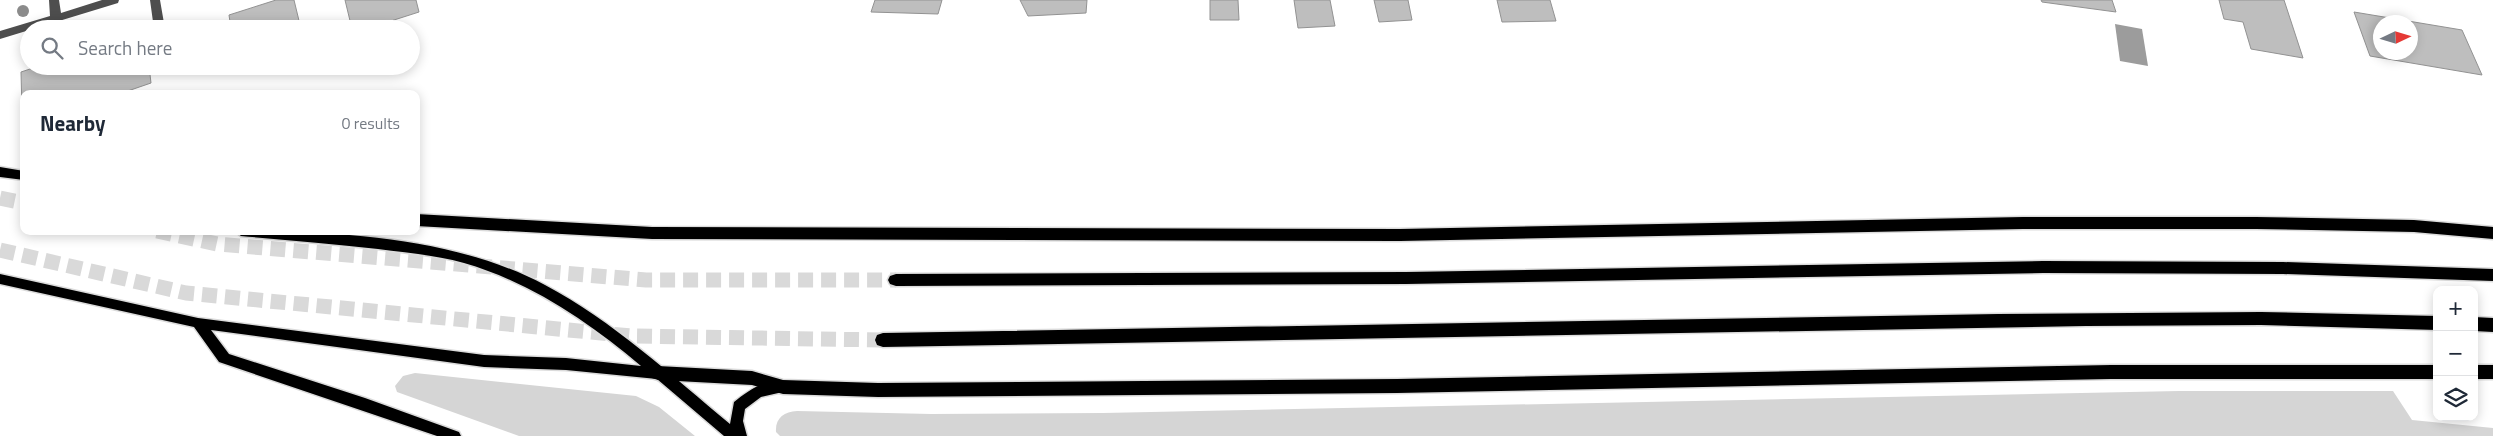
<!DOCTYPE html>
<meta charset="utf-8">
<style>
:root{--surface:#fff;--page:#f2f2f3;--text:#1f2937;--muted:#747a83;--line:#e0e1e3}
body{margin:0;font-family:"Titillium Web",sans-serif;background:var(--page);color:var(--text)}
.controls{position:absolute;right:15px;bottom:15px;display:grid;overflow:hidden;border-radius:10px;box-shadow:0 2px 12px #0003}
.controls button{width:45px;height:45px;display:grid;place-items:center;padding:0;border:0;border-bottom:1px solid var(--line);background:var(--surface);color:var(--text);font:25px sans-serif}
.compass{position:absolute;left:2373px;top:15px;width:45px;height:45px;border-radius:50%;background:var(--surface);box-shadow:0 2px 12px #0003;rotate:86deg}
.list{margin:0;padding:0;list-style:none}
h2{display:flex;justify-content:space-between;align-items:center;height:65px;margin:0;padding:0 20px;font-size:21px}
h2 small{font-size:16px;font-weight:400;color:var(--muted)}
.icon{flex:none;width:28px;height:28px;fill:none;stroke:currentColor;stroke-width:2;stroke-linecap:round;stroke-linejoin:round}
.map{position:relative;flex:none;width:2493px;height:436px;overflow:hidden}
.search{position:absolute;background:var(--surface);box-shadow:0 2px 12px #0003;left:20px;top:20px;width:400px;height:55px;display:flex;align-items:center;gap:12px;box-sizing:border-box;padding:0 18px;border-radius:28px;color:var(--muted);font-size:19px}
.panel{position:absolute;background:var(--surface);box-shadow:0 2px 12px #0003;left:20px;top:90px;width:400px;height:145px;border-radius:10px}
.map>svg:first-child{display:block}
.green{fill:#d5d5d5}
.water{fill:#9c9c9c}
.building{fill:#bebebe;stroke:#929292;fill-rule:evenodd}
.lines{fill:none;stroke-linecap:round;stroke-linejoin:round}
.highway-tunnel{stroke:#d9d9d9;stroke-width:15;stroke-dasharray:15 8;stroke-linecap:butt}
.major-casing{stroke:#dbdbdb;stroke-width:3}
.highway-casing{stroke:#dbdbdb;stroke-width:3}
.minor{fill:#4e4e4e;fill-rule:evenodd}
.major{fill:#000;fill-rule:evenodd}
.highway{fill:#000;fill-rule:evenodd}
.tree{fill:#8b8b8b}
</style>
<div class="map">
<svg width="2493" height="436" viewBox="0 0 2493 436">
<rect width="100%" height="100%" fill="#fff"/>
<path class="green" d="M415,373L636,396L659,407L695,436H519L397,392L395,386L403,376Z
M2179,391H2393L2412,420L2493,428V436H780L776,432C775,418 784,412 797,411L931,414L1103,413Z"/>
<path class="water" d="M2115,24L2142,29L2148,66L2120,61Z"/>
<path class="building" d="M276,0H294L301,29H256L255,25L245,29H231L229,15Z
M345,0H416L419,12L366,29H352Z
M875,0H942L938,14L871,12Z
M1020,0H1087L1086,13L1028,16Z
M1210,0H1238L1239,20H1210Z
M1294,0H1330L1335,26L1298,28Z
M1374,0H1408L1412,20L1379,22Z
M1497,0H1550L1556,21L1502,22Z
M2041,0H2112L2116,12L2042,2Z
M2219,0H2284L2303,58L2251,49L2243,22L2224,19Z
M2354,12L2462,30L2482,75L2370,56ZM2380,22H2410V52H2380Z
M39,66H149L151,83L119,94H24L22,111L21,72Z"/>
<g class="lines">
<path class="highway-tunnel" d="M0,198L24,203
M157,231L217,244L646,280H896
M0,250L186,293L631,336L883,340"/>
<g class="major-casing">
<path id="major" d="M0,167L24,171V180L0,177Z
M235,231C336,231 455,237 545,285C613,321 671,375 730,424L734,402C748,391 768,376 787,383L789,387L787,391L761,397L745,409L743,421L747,436H724L657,379L566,370L484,367L211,330L229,354L365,398L459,432L461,436H437L219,362L194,327L0,284V274L198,318L484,355L566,358L641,366C589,322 530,282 464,263C436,255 407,253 378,249C332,244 287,240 241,236Z"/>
</g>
<g class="highway-casing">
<path id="highway" d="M416,214L652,227L1400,229L2023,217H2256L2414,220L2493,227V239L2414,232L2256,229H2023L1400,241L652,239L416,226Z
M2043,261L2283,262L2493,269V281L2283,274L2043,273L1406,284L896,286L890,284L888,280L890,276L896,274L1406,272Z
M2261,312L2437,316V330L2261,325L2086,326L883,347L877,345L875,340L877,335L883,333L1998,314Z
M2474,317L2493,318V332L2474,331Z
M2111,365H2437V379H2111L1397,393L878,397L783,394L752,385L658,380L652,378L650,373L652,368L658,366L752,371L783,380L878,383L1397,379Z
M2474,365H2493V379H2474Z"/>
</g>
<path class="minor" d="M49,0H59L61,13L102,0H119L118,3L0,39V31L50,16Z
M150,0H160L165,29H154Z"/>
<use href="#major" class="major"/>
<use href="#highway" class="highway"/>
</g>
<circle class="tree" cx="23" cy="11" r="6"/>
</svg>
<div class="controls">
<button>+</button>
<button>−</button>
<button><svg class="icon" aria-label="layers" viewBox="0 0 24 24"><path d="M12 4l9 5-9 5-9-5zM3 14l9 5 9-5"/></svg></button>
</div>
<svg class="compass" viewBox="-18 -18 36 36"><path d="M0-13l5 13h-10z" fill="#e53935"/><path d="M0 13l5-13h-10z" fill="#747a83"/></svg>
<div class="search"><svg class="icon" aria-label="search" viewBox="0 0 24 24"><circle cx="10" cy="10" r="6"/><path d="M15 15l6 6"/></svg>Search here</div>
<section class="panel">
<h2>Nearby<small>0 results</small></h2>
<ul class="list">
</ul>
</section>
</div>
